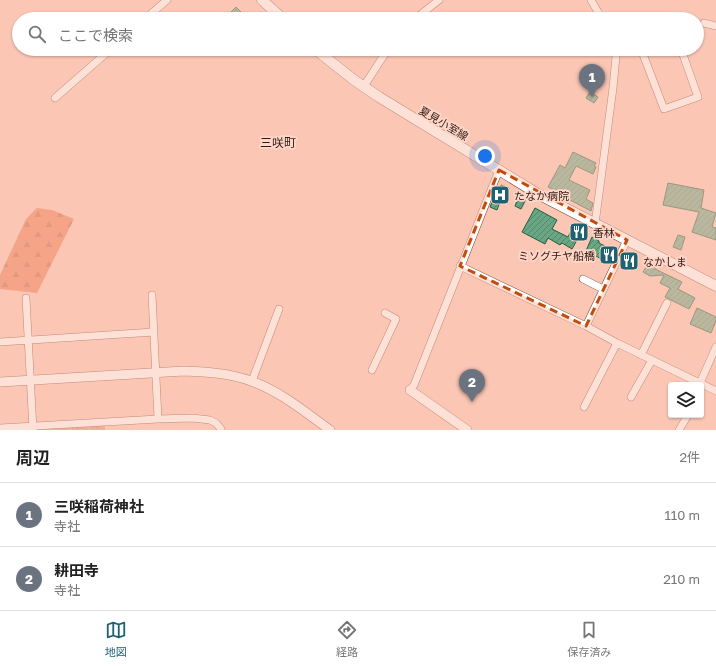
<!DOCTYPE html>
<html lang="ja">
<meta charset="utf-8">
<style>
:root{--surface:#fff;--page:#f6f6f6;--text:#222;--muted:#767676;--line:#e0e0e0;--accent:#1d6173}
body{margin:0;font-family:"Golos Text","Noto Sans JP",sans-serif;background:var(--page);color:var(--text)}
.controls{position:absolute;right:12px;bottom:12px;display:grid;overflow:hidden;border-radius:4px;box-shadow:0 1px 3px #0004}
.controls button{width:36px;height:36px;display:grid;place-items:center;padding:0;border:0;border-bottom:1px solid var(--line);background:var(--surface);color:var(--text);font:20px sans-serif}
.you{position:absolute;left:485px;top:156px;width:14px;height:14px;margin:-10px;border:3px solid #fff;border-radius:50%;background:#1a73e8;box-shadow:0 0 0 6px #1a73e833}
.badge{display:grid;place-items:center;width:26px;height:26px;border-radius:50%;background:var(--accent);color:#fff;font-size:13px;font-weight:700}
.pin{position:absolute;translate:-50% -33px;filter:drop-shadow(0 1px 2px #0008)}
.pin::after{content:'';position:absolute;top:21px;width:14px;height:12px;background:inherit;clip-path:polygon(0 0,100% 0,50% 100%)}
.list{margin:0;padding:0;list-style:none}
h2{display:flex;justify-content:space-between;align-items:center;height:52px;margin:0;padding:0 16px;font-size:17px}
h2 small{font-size:13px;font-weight:400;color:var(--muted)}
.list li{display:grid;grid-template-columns:26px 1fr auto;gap:12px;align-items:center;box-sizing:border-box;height:64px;padding:0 16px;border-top:1px solid var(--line)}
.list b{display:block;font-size:15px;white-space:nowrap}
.list p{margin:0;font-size:13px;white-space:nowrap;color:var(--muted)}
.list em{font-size:13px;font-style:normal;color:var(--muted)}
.icon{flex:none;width:22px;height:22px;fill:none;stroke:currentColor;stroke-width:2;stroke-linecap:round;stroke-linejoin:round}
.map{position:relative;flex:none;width:716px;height:430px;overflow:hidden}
.search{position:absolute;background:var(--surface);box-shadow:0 1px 3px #0004;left:12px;right:12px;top:12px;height:44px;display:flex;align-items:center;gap:10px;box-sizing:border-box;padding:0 14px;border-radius:22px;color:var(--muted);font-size:15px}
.sheet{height:180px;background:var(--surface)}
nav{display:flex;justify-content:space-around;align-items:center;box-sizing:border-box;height:56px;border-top:1px solid var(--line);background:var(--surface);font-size:11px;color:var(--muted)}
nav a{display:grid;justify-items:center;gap:2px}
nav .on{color:var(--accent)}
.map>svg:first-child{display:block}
.forest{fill:url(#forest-firs)}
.park{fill:url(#park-crowns)}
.building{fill:url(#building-hatch);stroke:#216042}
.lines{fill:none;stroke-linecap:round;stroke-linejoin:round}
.minor-casing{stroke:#78422f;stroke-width:8}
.tertiary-casing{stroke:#78422f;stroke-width:10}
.secondary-casing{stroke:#78422f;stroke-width:11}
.minor{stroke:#fff;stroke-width:7}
.tertiary{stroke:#fff;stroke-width:9}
.secondary{stroke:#fff;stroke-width:10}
.marked{fill:none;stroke:#c34c0d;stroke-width:3;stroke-dasharray:8 5;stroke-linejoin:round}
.labels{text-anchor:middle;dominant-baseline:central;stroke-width:3.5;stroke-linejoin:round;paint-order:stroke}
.street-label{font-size:11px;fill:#311a12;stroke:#ffd7c9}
.poi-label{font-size:11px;fill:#311a12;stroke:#ffd7c9;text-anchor:start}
.neighbourhood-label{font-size:12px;fill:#311a12;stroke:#ffd7c9}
</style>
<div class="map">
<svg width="716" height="430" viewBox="0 0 716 430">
<defs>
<pattern id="forest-firs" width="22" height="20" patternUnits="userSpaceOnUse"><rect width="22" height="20" fill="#ee7a52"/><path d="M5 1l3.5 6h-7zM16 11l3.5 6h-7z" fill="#c16343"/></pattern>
<pattern id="park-crowns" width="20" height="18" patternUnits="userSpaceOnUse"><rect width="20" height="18" fill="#e2977d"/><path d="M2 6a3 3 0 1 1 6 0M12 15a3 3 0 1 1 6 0" fill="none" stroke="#b87a65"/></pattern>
<pattern id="building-hatch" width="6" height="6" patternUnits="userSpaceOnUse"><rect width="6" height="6" fill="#68a684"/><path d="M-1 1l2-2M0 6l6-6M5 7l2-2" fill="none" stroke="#56866b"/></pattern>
</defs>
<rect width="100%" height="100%" fill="#fbc6b4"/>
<path class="forest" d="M37,208L52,210L74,219L37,293L0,289V275L26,219Z"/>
<path class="park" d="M105,425V430H37L39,429Z"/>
<path class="building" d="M236,7L248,19H232L228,15Z
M590,92L598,97L594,103L586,98Z
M573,152L596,163L594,166L596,167L593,174L576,166L569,180L590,190L586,199L593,203L591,211L568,199L569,197L548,187L560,165L565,168Z
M668,183L704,190L701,208L716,213L712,227L716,228V240L692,232L699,212L663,205Z
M501,185L509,188L504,200L501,199L497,210L490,207L495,194L497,195Z
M519,196L526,199L521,209L515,206Z
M535,208L557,220L552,229L568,237L574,225L583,229L572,249L562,243L560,245L548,238L545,244L522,232Z
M678,235L685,237L681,250L673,247Z
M592,237L599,241V243L616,252L612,260L602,256L601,259L593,254L592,256L585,253Z
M627,252L635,256L627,270L620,266Z
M649,262L656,266L655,269L682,282L678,289L695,298L689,309L665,297L670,288L660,283L664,275L650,276L643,272Z
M697,308L716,317V321L711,333L690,324Z"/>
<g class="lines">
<g class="minor-casing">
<path id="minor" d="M591,0L602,19
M145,19L167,0
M415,19L439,0
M657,19L662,17L663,19
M704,23L716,26
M641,49L664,109L698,97L681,49
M364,86L388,49
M55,98L111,49
M595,224L613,88L616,56L615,49
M460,266L586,326L617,343L716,391
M583,279L603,289
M152,295L158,419
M26,298L33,430
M586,326L627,240
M0,342L154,332
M641,355L667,303
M372,370L396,319L385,313
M252,381L279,309
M700,383L716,347
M410,390L414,385L499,170
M631,397L652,360
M584,407L617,343
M0,428L158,419L192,418L210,420L216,423L221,429
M679,430L688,415"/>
</g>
<g class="tertiary-casing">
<path id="tertiary" d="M0,382L184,371C207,372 229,373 251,381C280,391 305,412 330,430
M410,390L467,430"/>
</g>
<g class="secondary-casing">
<path id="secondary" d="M262,0L283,19
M315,49L354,80L379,97L538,194L716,286"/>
</g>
<use href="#minor" class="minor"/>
<use href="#tertiary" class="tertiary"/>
<use href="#secondary" class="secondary"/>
</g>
<path d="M0 0H716V430H0ZM499,170L627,240L586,326L460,266Z" fill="#fbc6b4" fill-opacity=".55" fill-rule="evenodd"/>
<path class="marked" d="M499,170L627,240L586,326L460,266Z"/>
<defs>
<g id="hospital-square" transform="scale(1)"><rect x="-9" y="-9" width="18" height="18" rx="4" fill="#1d6173" stroke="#ffd7c9"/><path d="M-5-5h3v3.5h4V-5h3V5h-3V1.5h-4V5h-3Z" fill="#fff"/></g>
<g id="restaurant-square" transform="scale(1)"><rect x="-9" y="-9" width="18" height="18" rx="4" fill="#1d6173" stroke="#ffd7c9"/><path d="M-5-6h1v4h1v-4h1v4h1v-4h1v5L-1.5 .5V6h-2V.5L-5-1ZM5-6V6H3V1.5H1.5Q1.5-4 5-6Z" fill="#fff"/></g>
</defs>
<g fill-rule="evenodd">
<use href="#hospital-square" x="500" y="195"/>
<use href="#restaurant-square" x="579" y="232"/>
<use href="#restaurant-square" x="609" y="255"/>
<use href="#restaurant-square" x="629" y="261"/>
</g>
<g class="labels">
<g class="street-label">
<text transform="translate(444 123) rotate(31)">夏見小室線</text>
</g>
<g class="poi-label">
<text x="514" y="195">たなか病院</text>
<text x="593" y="232">香林</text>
<text x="595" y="255" text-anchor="end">ミソグチヤ船橋</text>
<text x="643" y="261">なかしま</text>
</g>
<g class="neighbourhood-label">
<text x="278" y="142">三咲町</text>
</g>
</g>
</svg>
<div class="controls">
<button><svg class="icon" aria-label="layers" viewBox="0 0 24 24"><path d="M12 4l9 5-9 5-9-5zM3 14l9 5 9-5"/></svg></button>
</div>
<div class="you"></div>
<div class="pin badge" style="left:592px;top:97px;background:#6b7280">1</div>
<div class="pin badge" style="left:472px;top:402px;background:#6b7280">2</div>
<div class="search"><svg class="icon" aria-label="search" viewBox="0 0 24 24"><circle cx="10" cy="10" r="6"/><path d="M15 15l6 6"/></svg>ここで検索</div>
</div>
<section class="sheet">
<h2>周辺<small>2件</small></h2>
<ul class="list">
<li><span class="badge" style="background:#6b7280">1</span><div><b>三咲稲荷神社</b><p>寺社</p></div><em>110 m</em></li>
<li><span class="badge" style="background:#6b7280">2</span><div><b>耕田寺</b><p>寺社</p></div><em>210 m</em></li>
</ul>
</section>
<nav>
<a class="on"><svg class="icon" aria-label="map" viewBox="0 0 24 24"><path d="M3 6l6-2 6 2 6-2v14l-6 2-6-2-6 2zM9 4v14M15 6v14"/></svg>地図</a>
<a><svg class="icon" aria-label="directions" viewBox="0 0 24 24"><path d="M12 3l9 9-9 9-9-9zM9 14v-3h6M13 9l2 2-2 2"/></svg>経路</a>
<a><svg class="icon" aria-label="saved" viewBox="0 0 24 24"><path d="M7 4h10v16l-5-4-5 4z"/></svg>保存済み</a>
</nav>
